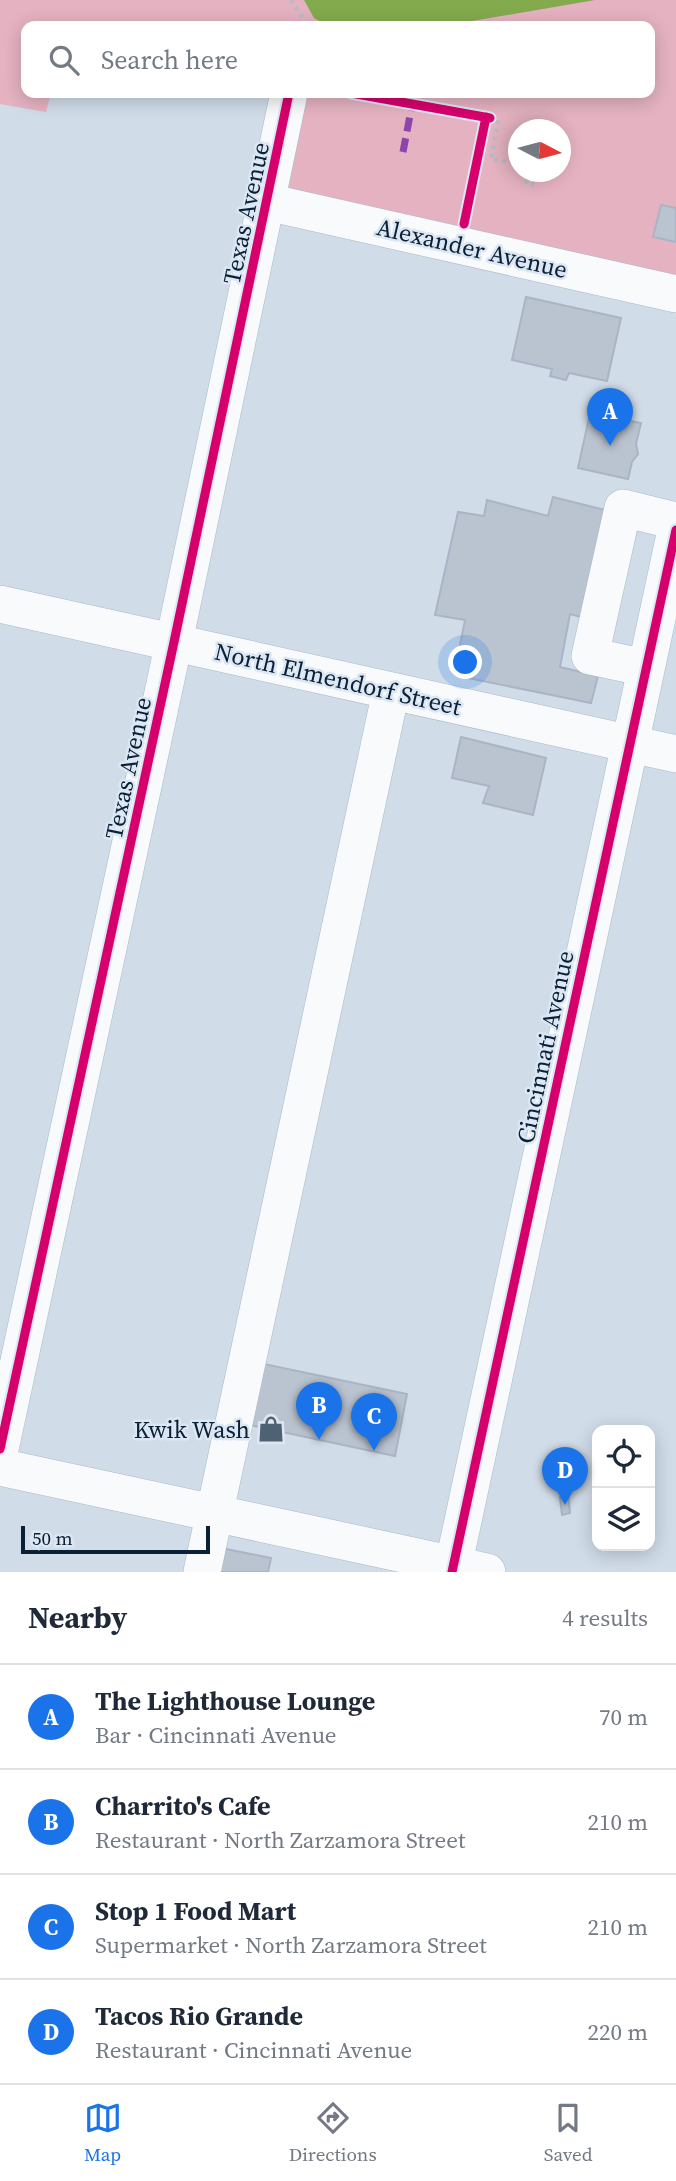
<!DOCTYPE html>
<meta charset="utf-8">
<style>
:root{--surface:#fff;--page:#f6f6f7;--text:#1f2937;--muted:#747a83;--line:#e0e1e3;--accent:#1a73e8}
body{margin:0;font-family:"Source Serif 4",serif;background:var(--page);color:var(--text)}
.controls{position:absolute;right:21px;bottom:21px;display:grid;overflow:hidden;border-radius:14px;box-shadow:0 4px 18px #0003}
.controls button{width:63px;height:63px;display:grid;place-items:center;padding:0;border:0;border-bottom:2px solid var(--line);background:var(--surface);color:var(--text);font:35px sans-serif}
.compass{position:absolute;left:508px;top:119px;width:63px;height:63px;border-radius:50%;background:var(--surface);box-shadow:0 4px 18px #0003;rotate:96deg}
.scale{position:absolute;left:21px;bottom:18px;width:189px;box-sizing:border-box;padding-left:7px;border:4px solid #092036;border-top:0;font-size:19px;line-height:24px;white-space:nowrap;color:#092036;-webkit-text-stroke:5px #dce7f3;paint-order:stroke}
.you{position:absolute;left:466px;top:663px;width:24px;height:24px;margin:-18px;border:5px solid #fff;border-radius:50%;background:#1a73e8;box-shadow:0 0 0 10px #1a73e833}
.badge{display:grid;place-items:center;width:46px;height:46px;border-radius:50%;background:var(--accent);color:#fff;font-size:23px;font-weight:700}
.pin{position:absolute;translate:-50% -58px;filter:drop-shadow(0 2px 4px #0008)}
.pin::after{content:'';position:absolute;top:37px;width:24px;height:21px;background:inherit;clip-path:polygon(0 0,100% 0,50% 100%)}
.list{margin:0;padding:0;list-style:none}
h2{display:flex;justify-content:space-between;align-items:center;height:91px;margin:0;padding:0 28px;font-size:30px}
h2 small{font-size:23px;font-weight:400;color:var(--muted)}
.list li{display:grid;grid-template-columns:46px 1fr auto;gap:21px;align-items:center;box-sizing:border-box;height:105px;padding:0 28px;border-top:2px solid var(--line)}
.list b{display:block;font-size:26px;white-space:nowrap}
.list p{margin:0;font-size:23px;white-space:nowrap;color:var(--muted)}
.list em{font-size:23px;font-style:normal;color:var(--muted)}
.icon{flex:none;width:38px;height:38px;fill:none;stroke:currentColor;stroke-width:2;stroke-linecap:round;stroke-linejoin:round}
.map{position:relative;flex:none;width:676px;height:1572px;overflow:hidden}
.search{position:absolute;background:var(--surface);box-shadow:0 4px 18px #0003;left:21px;right:21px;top:21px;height:77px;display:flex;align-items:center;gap:18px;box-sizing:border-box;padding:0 24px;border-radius:14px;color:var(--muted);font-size:26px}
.sheet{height:511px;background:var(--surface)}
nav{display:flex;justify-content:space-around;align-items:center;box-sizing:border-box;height:98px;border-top:2px solid var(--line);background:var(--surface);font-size:19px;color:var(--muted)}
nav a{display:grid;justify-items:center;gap:4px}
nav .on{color:var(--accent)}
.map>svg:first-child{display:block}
.green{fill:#e4b2c0;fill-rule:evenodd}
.water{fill:#84aa4e}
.building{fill:#bac4d1;stroke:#abb4c6;stroke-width:2}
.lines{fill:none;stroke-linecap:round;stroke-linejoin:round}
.minor-casing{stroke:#a9bac9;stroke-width:38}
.path{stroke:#b6bcc4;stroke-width:4.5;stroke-dasharray:3.5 5;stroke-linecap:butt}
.minor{stroke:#f8fafc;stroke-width:37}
.quiet{stroke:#8e44ad;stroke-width:7;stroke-dasharray:14 7;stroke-linecap:butt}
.cycleway-casing{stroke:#dce7f3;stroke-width:13}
.cycleway{stroke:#d6006c;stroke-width:9}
.labels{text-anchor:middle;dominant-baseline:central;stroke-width:5;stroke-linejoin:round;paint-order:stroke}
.street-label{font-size:24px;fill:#092036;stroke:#dce7f3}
.poi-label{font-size:24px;fill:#092036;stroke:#dce7f3;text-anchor:end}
</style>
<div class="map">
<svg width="676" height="1572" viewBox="0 0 676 1572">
<rect width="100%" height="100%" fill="#d0dce8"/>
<path class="green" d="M0,0H676V276L294,191L286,185L305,93H650V26H26V93H51L46,112L0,104ZM518,130H560V172H518Z"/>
<path class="water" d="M304,0H595L443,26H328L314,18Z"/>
<path class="building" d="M661,205L676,208V242L653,237Z
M526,297L621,318L607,381L569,373L566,380L550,376L552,369L512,360Z
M600,415L641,423L636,444L638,454L632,462L628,479L578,468L589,418L599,420Z
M553,497L605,510L581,617L570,614L560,667L598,676L591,703L468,678L475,650L460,645L465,620L435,615L458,512L484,516L487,500L548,516Z
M461,737L546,758L533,815L483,803L489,786L452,778Z
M259,1363L407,1394L395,1456L245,1424Z
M568,1495L570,1513L562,1515L560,1497Z
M221,1548L271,1558L268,1572H217Z"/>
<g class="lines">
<g class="minor-casing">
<path id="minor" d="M267,202L676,294
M0,604L676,754
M646,668L590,656L623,508L676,521
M0,1449L174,642L289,93
M0,1467L487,1572
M202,1572L391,691
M452,1572L676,530"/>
</g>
<path class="path" d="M291,0L308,26
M412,105L415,93
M490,118L498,120L491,159L518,163
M528,172L526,184L539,186"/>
<use href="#minor" class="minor"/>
<path class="quiet" d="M403,152L412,105"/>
<g class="cycleway-casing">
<path id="cycleway" d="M351,93L490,118
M464,224L486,117
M0,1449L174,642L289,93
M452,1572L676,530"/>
</g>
<use href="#cycleway" class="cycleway"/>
</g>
<defs>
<g id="shop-bare" transform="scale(2.1)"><path d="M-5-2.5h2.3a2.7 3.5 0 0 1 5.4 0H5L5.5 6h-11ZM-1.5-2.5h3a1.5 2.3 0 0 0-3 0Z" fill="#4f6274" stroke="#dce7f3" stroke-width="2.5" paint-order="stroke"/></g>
</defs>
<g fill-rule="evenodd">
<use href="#shop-bare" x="271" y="1429"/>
</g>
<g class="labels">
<g class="street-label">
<text transform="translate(246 213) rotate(-78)">Texas Avenue</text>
<text transform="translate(472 248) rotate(13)">Alexander Avenue</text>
<text transform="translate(338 679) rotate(13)">North Elmendorf Street</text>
<text transform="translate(128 768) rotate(-78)">Texas Avenue</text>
<text transform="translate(545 1047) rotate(-78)">Cincinnati Avenue</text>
</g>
<g class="poi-label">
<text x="250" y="1429">Kwik Wash</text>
</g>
</g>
</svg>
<div class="controls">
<button><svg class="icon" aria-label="locate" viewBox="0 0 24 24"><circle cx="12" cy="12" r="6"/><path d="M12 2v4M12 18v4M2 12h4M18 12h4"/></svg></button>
<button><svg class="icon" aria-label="layers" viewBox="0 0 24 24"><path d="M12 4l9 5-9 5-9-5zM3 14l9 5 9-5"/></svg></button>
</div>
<svg class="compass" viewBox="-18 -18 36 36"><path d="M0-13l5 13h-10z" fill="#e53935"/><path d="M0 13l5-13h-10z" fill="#747a83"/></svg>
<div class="scale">50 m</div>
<div class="you"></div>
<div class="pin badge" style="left:610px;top:446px">A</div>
<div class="pin badge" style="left:319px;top:1440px">B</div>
<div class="pin badge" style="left:374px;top:1451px">C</div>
<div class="pin badge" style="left:565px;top:1505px">D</div>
<div class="search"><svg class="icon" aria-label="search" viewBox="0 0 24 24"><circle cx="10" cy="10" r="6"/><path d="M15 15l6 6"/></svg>Search here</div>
</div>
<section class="sheet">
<h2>Nearby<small>4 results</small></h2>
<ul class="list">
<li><span class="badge">A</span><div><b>The Lighthouse Lounge</b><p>Bar · Cincinnati Avenue</p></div><em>70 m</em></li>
<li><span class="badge">B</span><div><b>Charrito's Cafe</b><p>Restaurant · North Zarzamora Street</p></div><em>210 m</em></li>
<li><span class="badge">C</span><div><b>Stop 1 Food Mart</b><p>Supermarket · North Zarzamora Street</p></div><em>210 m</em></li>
<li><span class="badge">D</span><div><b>Tacos Rio Grande</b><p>Restaurant · Cincinnati Avenue</p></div><em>220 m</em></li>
</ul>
</section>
<nav>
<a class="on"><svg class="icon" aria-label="map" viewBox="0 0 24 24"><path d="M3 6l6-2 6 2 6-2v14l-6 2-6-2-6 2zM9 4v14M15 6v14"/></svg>Map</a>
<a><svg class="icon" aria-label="directions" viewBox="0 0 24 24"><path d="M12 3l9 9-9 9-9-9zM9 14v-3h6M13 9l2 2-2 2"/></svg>Directions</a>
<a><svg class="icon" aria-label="saved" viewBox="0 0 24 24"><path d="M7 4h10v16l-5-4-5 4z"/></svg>Saved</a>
</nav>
